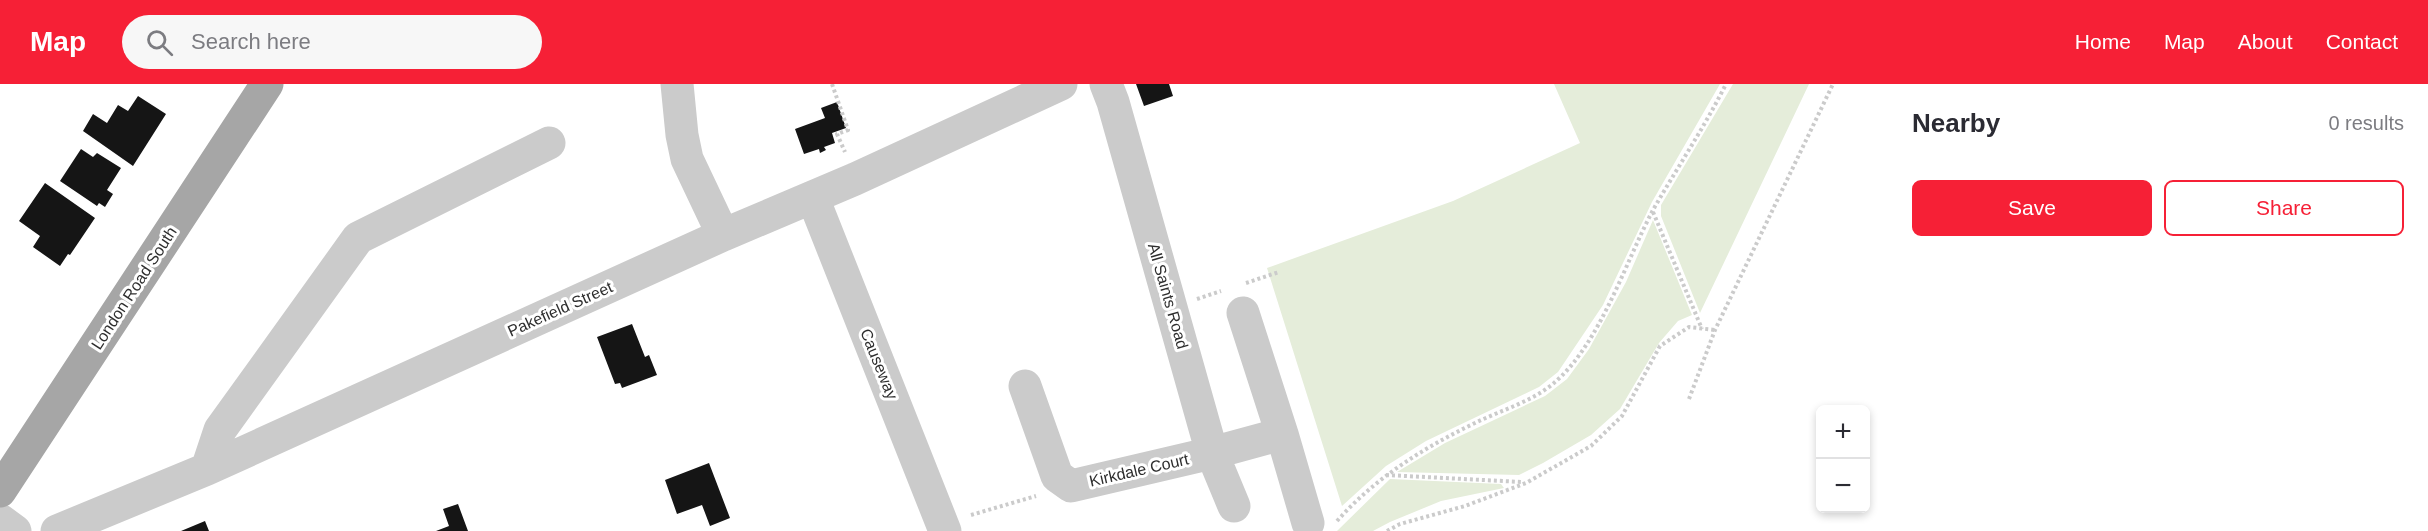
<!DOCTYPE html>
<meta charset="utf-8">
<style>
:root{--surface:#fff;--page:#f7f7f7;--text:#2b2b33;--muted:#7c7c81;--line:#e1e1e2;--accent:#f62036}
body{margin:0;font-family:Helvetica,sans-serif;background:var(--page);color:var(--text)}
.controls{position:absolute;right:18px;bottom:18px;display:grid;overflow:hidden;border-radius:9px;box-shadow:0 3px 9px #0003}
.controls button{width:54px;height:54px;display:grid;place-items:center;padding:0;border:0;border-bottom:2px solid var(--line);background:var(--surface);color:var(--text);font:30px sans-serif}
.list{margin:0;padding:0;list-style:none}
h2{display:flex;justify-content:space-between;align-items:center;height:78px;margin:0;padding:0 24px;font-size:26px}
h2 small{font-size:20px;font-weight:400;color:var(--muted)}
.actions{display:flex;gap:12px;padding:18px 24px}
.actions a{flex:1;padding:14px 0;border:2px solid var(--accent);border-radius:9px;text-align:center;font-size:21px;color:var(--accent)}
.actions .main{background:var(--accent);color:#fff}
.icon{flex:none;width:33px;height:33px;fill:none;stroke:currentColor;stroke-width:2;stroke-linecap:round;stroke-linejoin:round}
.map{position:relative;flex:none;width:1888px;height:447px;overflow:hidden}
header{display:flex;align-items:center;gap:36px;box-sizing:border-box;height:84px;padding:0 30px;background:var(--accent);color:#fff}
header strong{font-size:28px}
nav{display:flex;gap:33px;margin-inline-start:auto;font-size:21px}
.search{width:420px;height:54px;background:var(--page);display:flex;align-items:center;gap:15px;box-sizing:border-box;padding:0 21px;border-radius:33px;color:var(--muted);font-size:22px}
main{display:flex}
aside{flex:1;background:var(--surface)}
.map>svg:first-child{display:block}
.green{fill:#e5edda}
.building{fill:#151515}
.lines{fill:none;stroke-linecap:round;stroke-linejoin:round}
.path{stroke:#cbcbcb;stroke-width:4;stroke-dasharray:3 3;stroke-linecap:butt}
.minor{stroke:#cbcbcb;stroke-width:33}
.major{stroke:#a6a6a6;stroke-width:33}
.labels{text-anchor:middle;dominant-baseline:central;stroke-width:6;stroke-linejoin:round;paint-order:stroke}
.street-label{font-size:16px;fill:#2e2e2e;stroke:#fff}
</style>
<header>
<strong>Map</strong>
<div class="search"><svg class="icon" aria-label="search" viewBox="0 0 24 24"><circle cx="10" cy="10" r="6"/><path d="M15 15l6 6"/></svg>Search here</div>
<nav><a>Home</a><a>Map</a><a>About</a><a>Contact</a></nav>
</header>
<main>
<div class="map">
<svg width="1888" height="447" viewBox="0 0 1888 447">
<rect width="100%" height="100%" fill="#fff"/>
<path class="green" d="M1554,0H1720L1652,118L1603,221L1558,288L1539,303L1426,357L1386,382L1342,422L1267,184L1453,117L1580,59Z
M1733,0H1809L1700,229L1661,132V121Z
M1653,136L1692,231L1678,237L1659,259L1620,325L1591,351L1543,379L1519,391L1397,388L1445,359L1545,312L1567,295L1589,265L1626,198Z
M1390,395L1501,400L1504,404L1441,417L1390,438L1373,447H1337Z"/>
<path class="building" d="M1136,0H1169L1173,12L1144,22Z
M138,12L166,30L133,82L83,47L93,30L107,39L118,21L128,27Z
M837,18L846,44L832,49L835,59L824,63L826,66L820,69L819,65L804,70L795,45L825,34L821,24Z
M81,65L93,73L97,69L121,84L107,106L113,110L105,123L99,119L97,122L60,97Z
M45,99L95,134L70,171L68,170L60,182L33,163L40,152L19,137Z
M632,240L645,273L649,271L657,291L622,304L620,299L615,300L597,253Z
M709,379L730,434L710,442L702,421L677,430L665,396Z
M458,420L468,447H436L449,442L443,425Z
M205,437L209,447H181Z"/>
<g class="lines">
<path class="path" d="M832,0L848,46L837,50L845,68
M1653,128L1702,245
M1246,199L1279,188
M1197,215L1221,207
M1689,315L1715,246L1833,0
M1386,391L1522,398
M971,431L1036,412
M1337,437C1376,393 1425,363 1477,338C1502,326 1533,317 1554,299C1600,260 1625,179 1653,126C1677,84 1704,44 1726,0
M1387,447L1400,440L1465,422L1526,399L1591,362L1622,332L1660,262L1689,243L1715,246"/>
<path class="minor" d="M677,0L682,51L687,75L723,151
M1106,0L1113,18L1212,369L1234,422
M813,114L945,447
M1025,302L1057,392L1071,402L1212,369L1282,350L1243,229
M1282,350L1308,439
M207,385L220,346L358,154L549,59
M0,436L15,447
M57,447L207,385L723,151L855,95L1061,0"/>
<path class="major" d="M0,407L267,0"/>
</g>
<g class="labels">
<g class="street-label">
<text transform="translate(134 204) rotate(-57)">London Road South</text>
<text transform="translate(1168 212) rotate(74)">All Saints Road</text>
<text transform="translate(560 225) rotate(-24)">Pakefield Street</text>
<text transform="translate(879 280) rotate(68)">Causeway</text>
<text transform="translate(1139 386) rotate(-13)">Kirkdale Court</text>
</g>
</g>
</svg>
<div class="controls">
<button>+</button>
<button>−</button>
</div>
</div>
<aside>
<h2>Nearby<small>0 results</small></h2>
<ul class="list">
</ul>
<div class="actions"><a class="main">Save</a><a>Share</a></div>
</aside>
</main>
